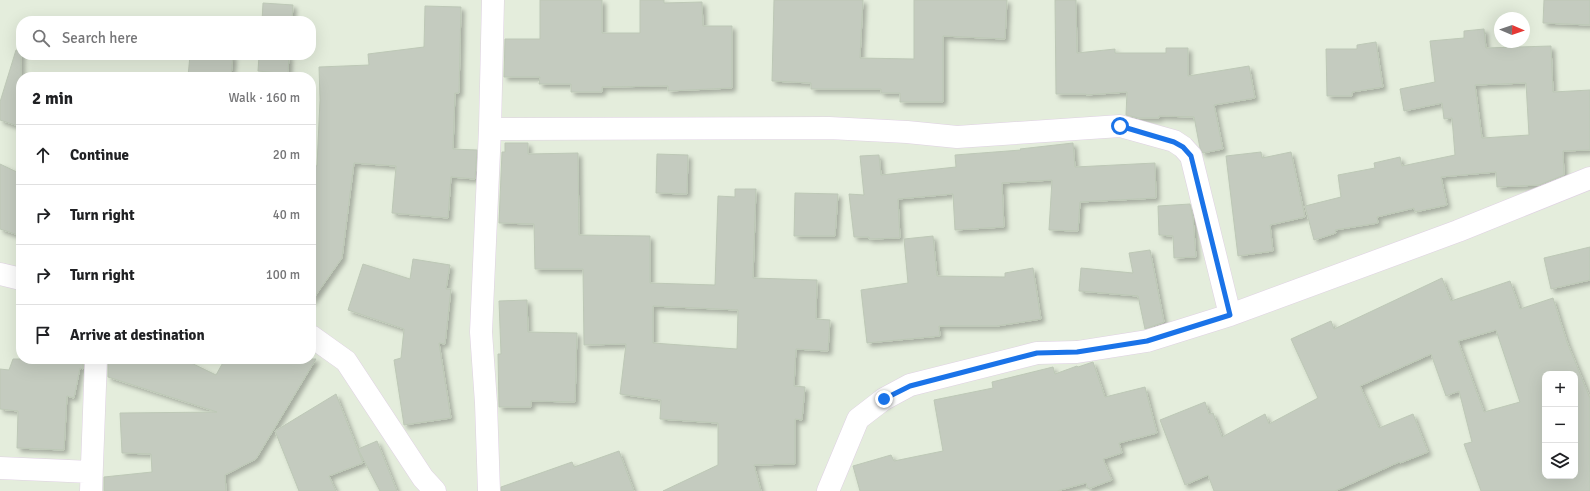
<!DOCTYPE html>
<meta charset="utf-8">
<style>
:root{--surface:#fff;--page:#f6f6f6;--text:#202124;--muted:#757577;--line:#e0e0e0}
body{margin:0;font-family:Signika,sans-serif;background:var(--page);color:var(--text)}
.controls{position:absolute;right:12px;bottom:12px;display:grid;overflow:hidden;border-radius:8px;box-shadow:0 4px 16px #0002}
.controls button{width:36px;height:36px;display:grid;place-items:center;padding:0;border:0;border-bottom:1px solid var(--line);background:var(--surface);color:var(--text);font:20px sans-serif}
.compass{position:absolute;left:1494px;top:12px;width:36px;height:36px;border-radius:50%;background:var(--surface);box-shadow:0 4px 16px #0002;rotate:92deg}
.stop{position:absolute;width:12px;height:12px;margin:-9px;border:3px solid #1a73e8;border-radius:50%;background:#fff}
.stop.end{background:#1a73e8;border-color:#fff;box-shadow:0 1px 4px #0008}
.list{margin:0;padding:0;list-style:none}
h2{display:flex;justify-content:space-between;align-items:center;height:52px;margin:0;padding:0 16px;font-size:17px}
h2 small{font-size:13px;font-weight:400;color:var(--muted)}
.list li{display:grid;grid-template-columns:26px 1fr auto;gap:12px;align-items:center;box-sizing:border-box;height:60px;padding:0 16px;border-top:1px solid var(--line)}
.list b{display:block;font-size:15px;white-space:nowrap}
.list em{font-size:13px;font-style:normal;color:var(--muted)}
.icon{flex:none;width:22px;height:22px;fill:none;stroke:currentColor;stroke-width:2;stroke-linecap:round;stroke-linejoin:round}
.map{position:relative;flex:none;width:1590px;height:491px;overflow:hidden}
.search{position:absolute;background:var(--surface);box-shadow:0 4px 16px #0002;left:16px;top:16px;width:300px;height:44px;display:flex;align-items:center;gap:10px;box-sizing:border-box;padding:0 14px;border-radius:16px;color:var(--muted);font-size:15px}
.panel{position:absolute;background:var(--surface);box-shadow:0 4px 16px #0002;left:16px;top:72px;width:300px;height:292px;border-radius:16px}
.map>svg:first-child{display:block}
.building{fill:#c4cbbf;stroke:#bdc8b6;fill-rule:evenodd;filter:url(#shadow)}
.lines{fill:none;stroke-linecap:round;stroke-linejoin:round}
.minor-casing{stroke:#dfd1e3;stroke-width:23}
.minor{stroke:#fff;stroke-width:22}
.route{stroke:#1a73e8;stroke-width:5}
</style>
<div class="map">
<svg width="1590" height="491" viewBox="0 0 1590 491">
<defs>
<filter id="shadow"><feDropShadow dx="3.5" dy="3.5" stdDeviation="2" flood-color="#0004"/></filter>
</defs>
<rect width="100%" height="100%" fill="#e4eddc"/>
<path class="building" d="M540,0H602V33H640V0H664V3L702,2L703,26H732V88L668,91V86L602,87V92H571V84H539L540,77H504L505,39H540Z
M774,0H863L860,58L914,59V0H1007L1005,39L943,36V102H900V93H881V89H811V83L772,81Z
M1055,0H1076L1077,53L1115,49V53H1166V48H1188V76L1249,66L1255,98L1214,105L1223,149L1203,153L1200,148L1194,117L1159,116V118H1139L1126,115L1127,92L1086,95V94H1056Z
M1544,0H1590V25L1543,23Z
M263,3L293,5L292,21H262Z
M425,6L461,7L459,93H455L453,149L477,150L475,179L451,177L448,218L392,213L396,166L354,163L342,258L311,302V165L317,166L320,100L319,67L369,65L368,54L424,47Z
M192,18L221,20V21H192Z
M1484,29L1486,48L1551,46L1553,92L1590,90V150L1563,151L1564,175L1539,185L1497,187L1496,172L1441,177L1447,205L1415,212L1414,208L1377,217L1378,223L1335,230L1336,233L1314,240L1305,206L1341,197L1338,175L1375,168L1374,163L1400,157L1402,166L1455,155L1452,118L1444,119L1442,103L1404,111L1400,89L1435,82L1430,41L1464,38V31ZM1526,83L1529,135L1482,138L1475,85Z
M1376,42L1383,87L1352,92V96H1327L1326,49H1357V45Z
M16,50L21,51V127L0,120V102Z
M190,55H233L231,77H188Z
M259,55H289L288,74L258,71Z
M505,143H528V154L578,153L579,235L650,236V283L715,285L718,196L735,197V189H756L753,278L817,280L816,319L830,320L828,351L796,349L794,386L805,387L802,420L795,419V464L754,465L761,491H663L718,465V423L660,419L661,400L620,394L626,344L584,345L583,269H535L534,224L499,223L502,152H505ZM653,306L738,310L737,349L653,343Z
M1073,143L1075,167L1155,163L1156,198L1080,202L1078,231L1049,230L1052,180L1002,183L1004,227L955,230L953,194L898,199L900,238L869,239V237H854L849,194L864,195L860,156L879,155L881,175L956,167L955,155L1021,150L1020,149Z
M1261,152L1262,158L1291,152L1305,217L1270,225L1273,251L1238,256L1226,156Z
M657,154L688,155L687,194L656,193Z
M0,164L21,174V236L0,229Z
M795,193L838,194L835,236H794Z
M1190,204L1193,218L1196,257L1174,258L1173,236L1159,235L1158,206Z
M933,236L937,276L1005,277V273L1033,268L1041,319L997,326H939L940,336L867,343L861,290L908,283L904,239Z
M1590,247V280L1551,289L1544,258Z
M1150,250L1164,322L1145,329L1138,296L1079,291L1081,268L1133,273L1129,253Z
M413,259L450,265L446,289H451L445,344L439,343L451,418L404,425L394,360L401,358L404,329L348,310L363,264L410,279Z
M1442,278L1451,301L1510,281L1520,309L1553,298L1567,342L1590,398V491H1481L1464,444L1472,442L1459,391L1446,396L1431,354L1360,386L1379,428L1413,414L1428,452L1400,463L1399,462L1335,491H1214L1208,475L1185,485L1160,420L1205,402L1209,414L1213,413L1222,437L1265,414L1269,424L1318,398L1291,339L1331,321L1334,329ZM1496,330L1520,402L1484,412L1458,341ZM1545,374H1575V476H1545Z
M527,300L528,332L577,333L575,402L531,401V407H499L498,354H501L499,301Z
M13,359H83V369L80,368L74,398L67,396L64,450L17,448L18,411L0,409V369L9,370Z
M108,359H183L216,375L225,359H316L256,459L225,475L226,491H104V477L152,472L151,454L122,453L120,413L217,412L108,377Z
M1093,362L1105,397L1145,387L1157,433L1119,443L1122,453L1103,459L1112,480L1088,489L1086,483L1057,491H860L853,466L891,455L894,461L943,451L934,400L993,388L992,382L1053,367L1055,374L1077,366L1078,367Z
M336,394L363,463L329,476L336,491H299L275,431Z
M377,441L397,491H380L358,449Z
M619,451L634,491H501V487L572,462L574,467Z"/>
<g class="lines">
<g class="minor-casing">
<path id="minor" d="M490,129L829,128L907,132L957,137L1120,126L1174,141L1183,147L1191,156L1230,315
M0,274L21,279
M311,336L346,361L423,478L435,491
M0,468L91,472
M91,491L96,359
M489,491L486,403L481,332L490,129L493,0
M828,491L858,419L884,399L910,385L1037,353L1077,352L1147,341L1230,315L1458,231L1590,178"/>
</g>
<use href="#minor" class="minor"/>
</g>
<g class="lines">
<path class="route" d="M884,399L910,386L1037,353L1077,352L1147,341L1230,315L1191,156L1183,147L1174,142L1120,126"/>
</g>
</svg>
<div class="controls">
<button>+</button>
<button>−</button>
<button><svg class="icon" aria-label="layers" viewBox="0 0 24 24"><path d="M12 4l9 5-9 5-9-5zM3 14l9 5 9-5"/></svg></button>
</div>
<svg class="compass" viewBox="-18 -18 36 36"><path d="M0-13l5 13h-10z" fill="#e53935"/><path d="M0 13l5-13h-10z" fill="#757577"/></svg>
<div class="stop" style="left:1120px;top:126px"></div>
<div class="stop end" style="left:884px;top:399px"></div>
<div class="search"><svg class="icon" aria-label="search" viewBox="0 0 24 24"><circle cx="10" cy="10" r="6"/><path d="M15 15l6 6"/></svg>Search here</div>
<section class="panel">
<h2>2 min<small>Walk · 160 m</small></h2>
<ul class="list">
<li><svg class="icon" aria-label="ahead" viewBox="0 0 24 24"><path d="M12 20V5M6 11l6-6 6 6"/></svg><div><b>Continue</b></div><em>20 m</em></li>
<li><svg class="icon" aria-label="right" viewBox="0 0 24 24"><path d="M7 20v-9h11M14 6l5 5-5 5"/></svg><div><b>Turn right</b></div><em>40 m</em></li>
<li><svg class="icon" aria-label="right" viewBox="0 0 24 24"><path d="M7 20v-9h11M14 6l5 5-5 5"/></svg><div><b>Turn right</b></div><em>100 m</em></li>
<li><svg class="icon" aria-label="arrive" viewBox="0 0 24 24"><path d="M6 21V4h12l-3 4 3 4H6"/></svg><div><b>Arrive at destination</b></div></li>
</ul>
</section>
</div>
